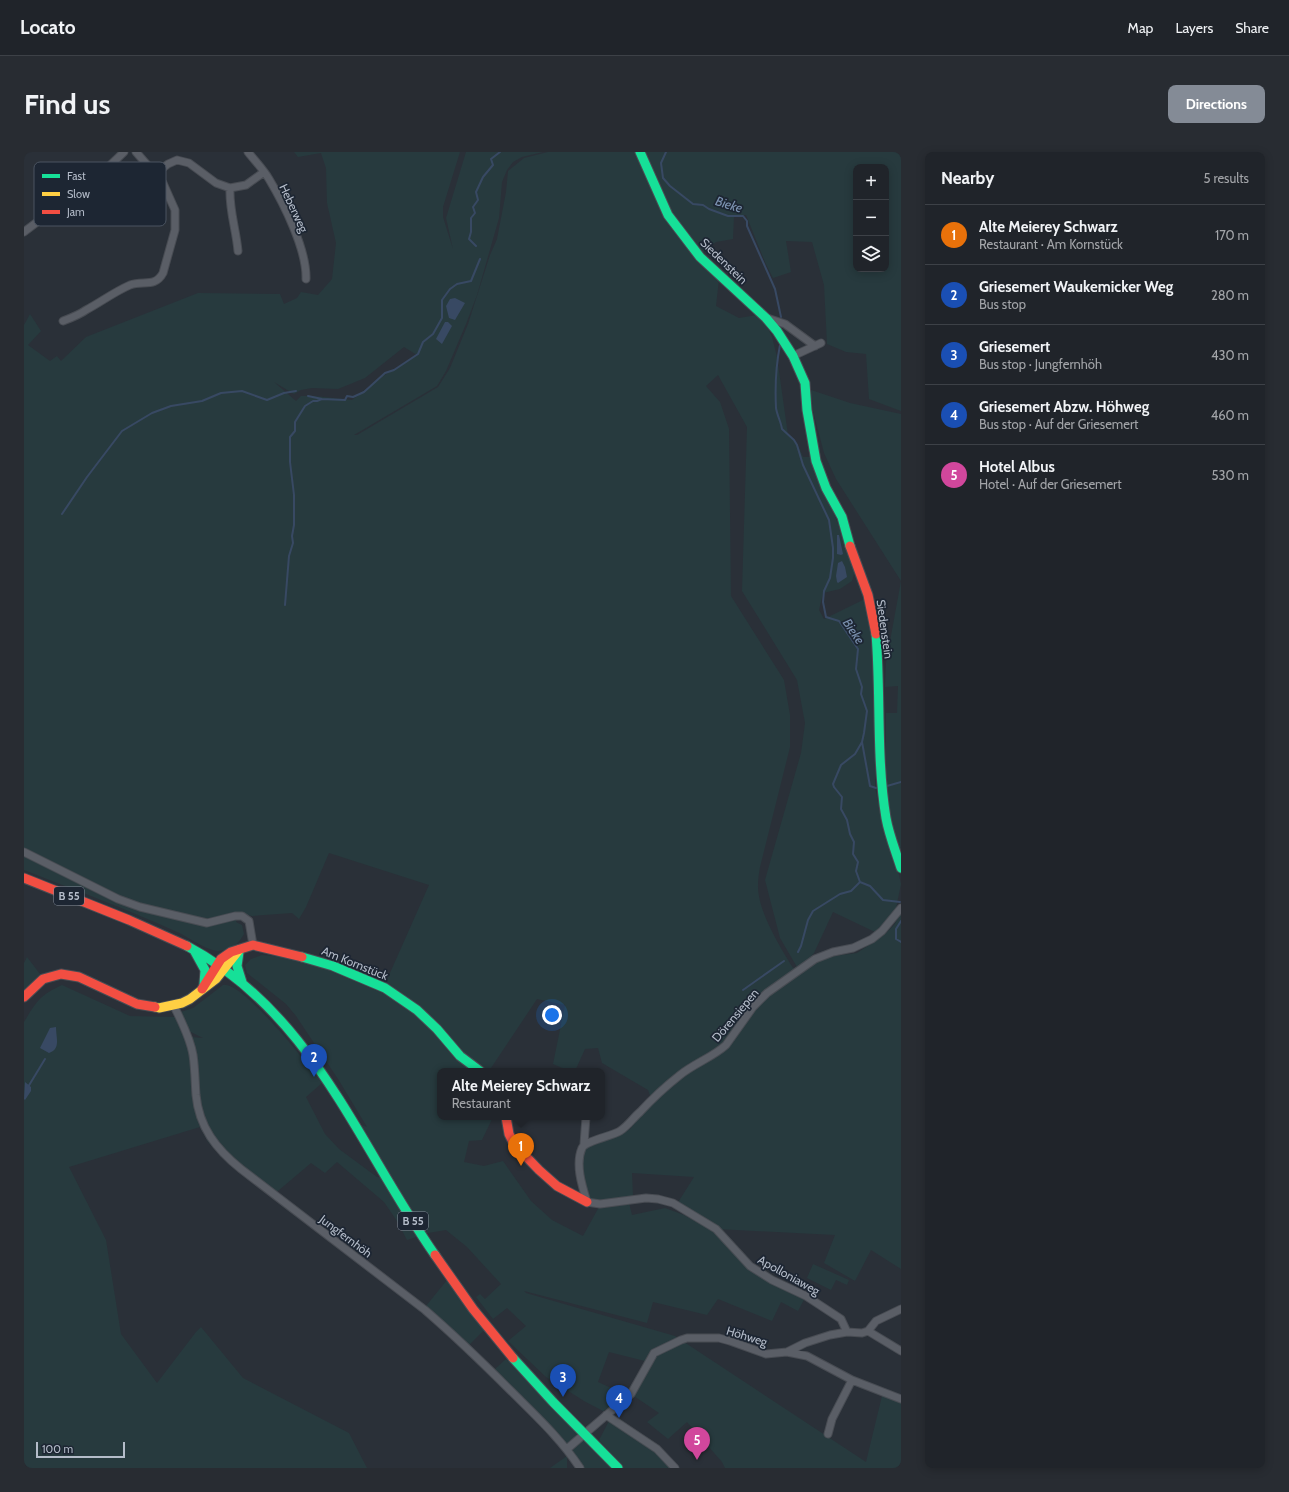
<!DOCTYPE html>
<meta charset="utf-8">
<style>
:root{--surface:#20242a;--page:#282c32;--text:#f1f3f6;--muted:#a2a4a8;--line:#3d4147;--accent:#848b96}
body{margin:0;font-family:Cabin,sans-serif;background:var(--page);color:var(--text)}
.controls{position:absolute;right:12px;top:12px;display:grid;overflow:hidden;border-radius:8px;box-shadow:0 2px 10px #0003}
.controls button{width:36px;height:36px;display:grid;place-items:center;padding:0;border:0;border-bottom:1px solid var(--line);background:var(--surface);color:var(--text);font:20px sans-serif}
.scale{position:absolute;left:12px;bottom:10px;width:89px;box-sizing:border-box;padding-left:4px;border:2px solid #b4bcc9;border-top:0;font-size:11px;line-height:14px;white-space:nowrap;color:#b4bcc9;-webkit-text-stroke:3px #1d2633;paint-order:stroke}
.you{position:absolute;left:528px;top:863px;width:14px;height:14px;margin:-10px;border:3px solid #fff;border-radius:50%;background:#1a73e8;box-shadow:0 0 0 6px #1a73e833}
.badge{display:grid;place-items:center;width:26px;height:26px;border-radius:50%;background:var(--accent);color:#fff;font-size:13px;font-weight:700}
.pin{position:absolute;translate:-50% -33px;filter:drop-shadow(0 1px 2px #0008)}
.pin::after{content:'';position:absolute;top:21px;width:14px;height:12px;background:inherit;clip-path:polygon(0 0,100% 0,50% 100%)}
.popup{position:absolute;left:413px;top:916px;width:168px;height:52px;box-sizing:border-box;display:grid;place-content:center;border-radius:8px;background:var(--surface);filter:drop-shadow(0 1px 3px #0005);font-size:13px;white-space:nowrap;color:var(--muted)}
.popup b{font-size:15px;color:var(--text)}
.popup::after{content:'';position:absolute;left:50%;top:100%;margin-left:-8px;border:8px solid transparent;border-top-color:var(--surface)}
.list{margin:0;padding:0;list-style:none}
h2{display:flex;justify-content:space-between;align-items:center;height:52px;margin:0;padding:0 16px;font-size:17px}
h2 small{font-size:13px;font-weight:400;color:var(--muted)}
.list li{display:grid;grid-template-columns:26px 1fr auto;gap:12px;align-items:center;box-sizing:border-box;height:60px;padding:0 16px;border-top:1px solid var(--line)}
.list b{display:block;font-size:15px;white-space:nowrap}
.list p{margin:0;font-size:13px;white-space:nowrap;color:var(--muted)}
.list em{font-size:13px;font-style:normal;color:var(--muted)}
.icon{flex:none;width:22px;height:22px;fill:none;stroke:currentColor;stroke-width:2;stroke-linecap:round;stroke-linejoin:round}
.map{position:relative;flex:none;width:877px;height:1316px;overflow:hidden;border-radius:8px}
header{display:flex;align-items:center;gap:24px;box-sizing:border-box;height:56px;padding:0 20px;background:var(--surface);border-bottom:1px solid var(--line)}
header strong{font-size:19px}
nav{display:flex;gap:22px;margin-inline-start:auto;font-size:14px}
.intro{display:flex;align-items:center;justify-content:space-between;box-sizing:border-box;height:96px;padding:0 24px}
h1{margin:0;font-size:28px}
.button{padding:10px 18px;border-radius:8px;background:var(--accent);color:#fff;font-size:14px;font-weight:700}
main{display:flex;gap:24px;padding:0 24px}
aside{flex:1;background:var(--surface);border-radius:8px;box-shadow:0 2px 10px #0003}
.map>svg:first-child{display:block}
.green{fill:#273a3e;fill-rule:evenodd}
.water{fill:#384963}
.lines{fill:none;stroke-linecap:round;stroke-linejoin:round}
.stream{stroke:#384963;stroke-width:2}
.street-casing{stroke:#484c53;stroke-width:9}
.fast-casing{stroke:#484c53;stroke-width:11}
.slow-casing{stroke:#484c53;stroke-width:11}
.jam-casing{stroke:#484c53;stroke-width:11}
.street{stroke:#5a5e66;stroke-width:7}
.fast{stroke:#16e098;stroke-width:9}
.slow{stroke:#ffcf43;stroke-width:9}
.jam{stroke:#f24e42;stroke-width:9}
.labels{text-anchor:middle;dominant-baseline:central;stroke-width:3.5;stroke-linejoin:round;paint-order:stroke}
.shield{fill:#1d2633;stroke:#878f9c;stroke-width:1}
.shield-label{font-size:11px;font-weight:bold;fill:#b4bcc9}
.street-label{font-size:12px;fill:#b4bcc9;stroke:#1d2633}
.water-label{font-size:13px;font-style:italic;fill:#7c92b1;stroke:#1d2633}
.key{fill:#1d2633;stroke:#4a5360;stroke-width:1}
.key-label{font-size:11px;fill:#b4bcc9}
</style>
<header>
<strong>Locato</strong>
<nav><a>Map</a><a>Layers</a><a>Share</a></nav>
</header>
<div class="intro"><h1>Find us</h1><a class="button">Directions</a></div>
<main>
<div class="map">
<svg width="877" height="1316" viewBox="0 0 877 1316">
<rect width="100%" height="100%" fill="#2a3038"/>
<path class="green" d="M270,0H436L419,55V65L429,97L422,66L442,0H519L498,5L489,10L483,18L478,30L475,66L453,143L442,172L422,219L413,234L330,283H333L414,235L426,216L444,172L466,103L473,87L482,40L484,19L500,6L524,0H612L631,45L695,127L692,154L715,166L733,163L743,174L748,185L753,205L764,283L773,291L779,305H787L819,384L831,419L828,429L816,437L799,441L795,458L800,467L843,446L851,508V635L858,670L873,713L877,732L872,756L864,769L851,780L809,760L790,801L779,813L811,804L833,801L860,783L870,773L877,761V1117L847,1098L831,1129L800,1111L811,1083L693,1077L653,1052L670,1025L608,1021L609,1045L576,1050L567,1047L559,1030L558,1004L563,995L589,986L606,977L628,949L624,938L578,911L574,896L561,897L551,919H545L529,912L541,853L513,847L465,919H416V965H469L458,988L445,989L440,1010L460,1014L479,1009L507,1049L528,1068L559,1084L575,1055L605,1051L608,1063L641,1056L660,1063L689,1079L723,1115L782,1144L774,1159L757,1150L748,1169L694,1147L683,1163L629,1150L623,1171L500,1139L502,1141L651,1184L842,1310L858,1244L877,1250V1316H701L698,1310L663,1270L644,1287L623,1270L635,1261L607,1242L621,1209L585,1200L574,1230L598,1241L590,1253L579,1259L560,1249L522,1225L484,1189L502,1174L483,1156L469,1167L452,1145L456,1142L461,1147L477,1132L443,1095L422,1078L404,1081L383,1088L373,1069L360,1050L313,1010L301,1021L287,1011L248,1044L201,1008L184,990L176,975L45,1015L82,1088L97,1182L133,1231L172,1180L177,1175L219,1226L325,1281L343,1316H0V870C12,850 16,843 38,833L106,864L151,865C156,875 163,887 165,899C170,924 167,950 176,975L182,973L175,942L167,885L179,886L163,878L157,860L169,856L199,833C219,829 285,914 298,931L282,945L301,982L315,997L353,1025L362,1026L329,970L343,975L314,927L272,864L262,852L223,821L221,813L227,807L238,803L261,805L308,817L358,839L405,733L305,701L282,755L275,767L268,761L228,764L216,761L212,770L218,773L220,782C214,793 207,798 194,799C183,799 163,784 153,780C103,757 51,738 0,718V173L6,162L17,179L4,193L26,209L33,204L37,209L62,185L174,141L256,142L260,152L273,146L277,140L294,143L308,127L312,91L303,51L302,16L297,1L274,5ZM380,195L393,203L359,224L328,248L290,244H277L272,249L250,230L270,242L277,238L288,236L314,237L341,226ZM694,223L723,275L718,439L773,528L781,571L777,601L741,728L756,786L773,815L769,816C756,795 733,758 734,733C734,727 735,721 736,715L766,595V563L760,528L707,444L705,277L696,250L682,234Z
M619,0H877V259L845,247L842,202L822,200L803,192L800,133L788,90L762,89L767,120L749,126L741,110L722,63L710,65L709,87L692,90L677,102L647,62ZM832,15H862V117H832Z
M787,238L826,251L877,262V429L812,327L800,301L789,259Z
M877,429V708L863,669L860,636L862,620V561H873L874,534L861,535L862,511Z
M3,805L16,822L0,839V811Z
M789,1112L825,1128L823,1133L812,1128L807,1138L783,1126Z
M423,1128L461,1177L444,1194L402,1154Z
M482,1207L554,1282L543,1292L471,1217Z
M585,1269L633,1297L651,1316H600L575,1288Z
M559,1288L588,1316H560L547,1298Z
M543,1304V1316H526Z"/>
<path class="water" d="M431,146L441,151L431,168L425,166L422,154L426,147Z
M421,170H424L428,174L418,192L412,187Z
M813,383H815L819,402L817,403L813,402Z
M818,409L821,415L823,425L814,431L813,430L812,424L814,411Z
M32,875C32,886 37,897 25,901L16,896L26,876Z
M1,930L7,935V939L1,948L0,947Z"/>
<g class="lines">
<path class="stream" d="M642,0L637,11L639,26L646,34L669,52L679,53L685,57L704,64H719L723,69V74L751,137L757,165
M452,94L445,87L447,80V66L451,61L449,55L454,48L452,40L459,25L469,13L467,7L476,0
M756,193C752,213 751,236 752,256C753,263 757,270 758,277L770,288L773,293L779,313L805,368L809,396V406L806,426L800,439L799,450L802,465L815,469L834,497L832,517L838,535L837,542L843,559L840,581L838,590L831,602L817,613L809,632L810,635L818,645L817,657L823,668L826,682L830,690L829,702L834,710L832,719L836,730L846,734L859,748L876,750
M284,244L298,247L321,248L323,244L329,245L340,240L361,221L370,218L394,202L399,190L409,182L418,166V148L426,137L433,132L447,129L456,107
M38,362L63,325L98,279L128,261L147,254L178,249L197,241L218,239L243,248L260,241L272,239
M261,453L265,404L269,391L268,384L270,373V343L266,310V285L271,279V270L281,254L289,249H293L298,247
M838,590L846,634L852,636
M863,634L877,630
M877,769L872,777V787L877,790
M774,800L777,794L784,768L789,759L816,742L827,739L836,730
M719,838L760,809
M4,935L21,907"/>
<g class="street-casing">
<path id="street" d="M224,0C231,9 239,17 245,27C260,52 283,98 282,127
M131,22L144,12L153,8L165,11L192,31L206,36L222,33L240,20
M206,36C205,58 212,77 214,99
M0,80L78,21L100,0
M743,166L761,172L791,194
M39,169C47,166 55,163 62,158C77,150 90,140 106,133C119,128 131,136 139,121L151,78V58L139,31L112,0
M769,204L797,191
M0,700L94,747L116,755L183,771L211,764H218L225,769L229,793
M150,854C157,869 166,885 169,903C171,916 171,929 172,943C175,975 192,997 217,1017L401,1158C431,1184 459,1211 487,1239C512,1264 537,1287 556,1316
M560,992L562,965
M844,1179L852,1169L877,1157
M844,1179L877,1199
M823,1180L817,1167L782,1144L748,1128L726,1114L692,1077L649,1051L634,1047L622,1046L576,1052L563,1050C558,1034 551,1012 558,996C561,989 588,984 596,979C604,974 609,966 616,960C628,947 642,934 656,923C671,911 689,905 702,893L729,855L743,841L791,807L809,800L829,796L848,787L858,779L877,756
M763,1200L783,1204L828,1228L877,1247
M582,1263L633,1297L651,1316
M804,1282L808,1267L828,1228
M543,1297L607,1242L630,1201L657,1188L663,1186H695L706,1189L742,1202L763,1200L781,1191L806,1183L823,1180L838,1181L844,1179"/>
</g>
<g class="fast-casing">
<path id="fast" d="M616,0L644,63L676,105L742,166L753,179L769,204L781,231L783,258L792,309L802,336L818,365L826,394
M852,482C857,544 852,605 862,666C865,683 872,700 877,716
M163,794C289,861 334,993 411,1103
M170,798L181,818L180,832
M215,800L213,814L218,830
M278,805L309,814L361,836L393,858L413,877L436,904L456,919
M489,1206L529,1250L594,1316"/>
</g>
<g class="slow-casing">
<path id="slow" d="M131,855L135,856L158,851L166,847L192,827L215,798"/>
</g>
<g class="jam-casing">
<path id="jam" d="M826,394L844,443L852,482
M0,726L105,768L163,794
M178,837L197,807L207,800L229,793L278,805
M0,845L19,827L37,822L55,825L113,852L131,855
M482,965L485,982L490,992L515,1018L533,1034L563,1050
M411,1103L449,1157L489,1206"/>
</g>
<use href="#street" class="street"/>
<use href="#fast" class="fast"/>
<use href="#slow" class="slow"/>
<use href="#jam" class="jam"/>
</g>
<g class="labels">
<g class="shield">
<rect x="30" y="735" width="30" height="18" rx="3"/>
<rect x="374" y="1060" width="30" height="18" rx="3"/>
</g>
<g class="shield-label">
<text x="45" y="744">B 55</text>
<text x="389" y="1069">B 55</text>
</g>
<g class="street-label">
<text transform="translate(270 56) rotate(65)">Heberweg</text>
<text transform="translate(700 109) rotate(44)">Siedenstein</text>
<text transform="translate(861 477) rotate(82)">Siedenstein</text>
<text transform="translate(331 811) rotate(22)">Am Kornstück</text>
<text transform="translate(711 863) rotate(-50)">Dörensiepen</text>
<text transform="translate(322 1084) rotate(37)">Jungfernhöh</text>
<text transform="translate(765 1123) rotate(29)">Apolloniaweg</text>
<text transform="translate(723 1184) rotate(17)">Höhweg</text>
</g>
<g class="water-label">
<text transform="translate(705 52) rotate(17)">Bieke</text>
<text transform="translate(830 479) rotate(56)">Bieke</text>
</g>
</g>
<rect x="10" y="10" width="132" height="64" rx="6" class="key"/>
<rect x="18" y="22" width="18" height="4" fill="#16e098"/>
<rect x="18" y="40" width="18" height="4" fill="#ffcf43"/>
<rect x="18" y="58" width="18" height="4" fill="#f24e42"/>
<g class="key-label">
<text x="43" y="28">Fast</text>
<text x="43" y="46">Slow</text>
<text x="43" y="64">Jam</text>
</g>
</svg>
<div class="controls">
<button>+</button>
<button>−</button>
<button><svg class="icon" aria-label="layers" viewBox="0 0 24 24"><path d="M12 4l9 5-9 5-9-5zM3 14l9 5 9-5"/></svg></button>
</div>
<div class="scale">100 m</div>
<div class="you"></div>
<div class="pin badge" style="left:497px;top:1014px;background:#e8710a">1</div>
<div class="popup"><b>Alte Meierey Schwarz</b>Restaurant</div>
<div class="pin badge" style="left:290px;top:925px;background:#1a4fb4">2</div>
<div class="pin badge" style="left:539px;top:1245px;background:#1a4fb4">3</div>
<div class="pin badge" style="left:595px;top:1266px;background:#1a4fb4">4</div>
<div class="pin badge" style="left:673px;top:1308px;background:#d1479c">5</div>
</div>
<aside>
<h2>Nearby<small>5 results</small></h2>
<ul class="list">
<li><span class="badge" style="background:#e8710a">1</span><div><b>Alte Meierey Schwarz</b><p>Restaurant · Am Kornstück</p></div><em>170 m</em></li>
<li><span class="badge" style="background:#1a4fb4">2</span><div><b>Griesemert Waukemicker Weg</b><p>Bus stop</p></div><em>280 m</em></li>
<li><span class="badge" style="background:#1a4fb4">3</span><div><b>Griesemert</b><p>Bus stop · Jungfernhöh</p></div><em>430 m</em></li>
<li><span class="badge" style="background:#1a4fb4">4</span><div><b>Griesemert Abzw. Höhweg</b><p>Bus stop · Auf der Griesemert</p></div><em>460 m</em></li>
<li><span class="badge" style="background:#d1479c">5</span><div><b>Hotel Albus</b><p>Hotel · Auf der Griesemert</p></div><em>530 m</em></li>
</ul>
</aside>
</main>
